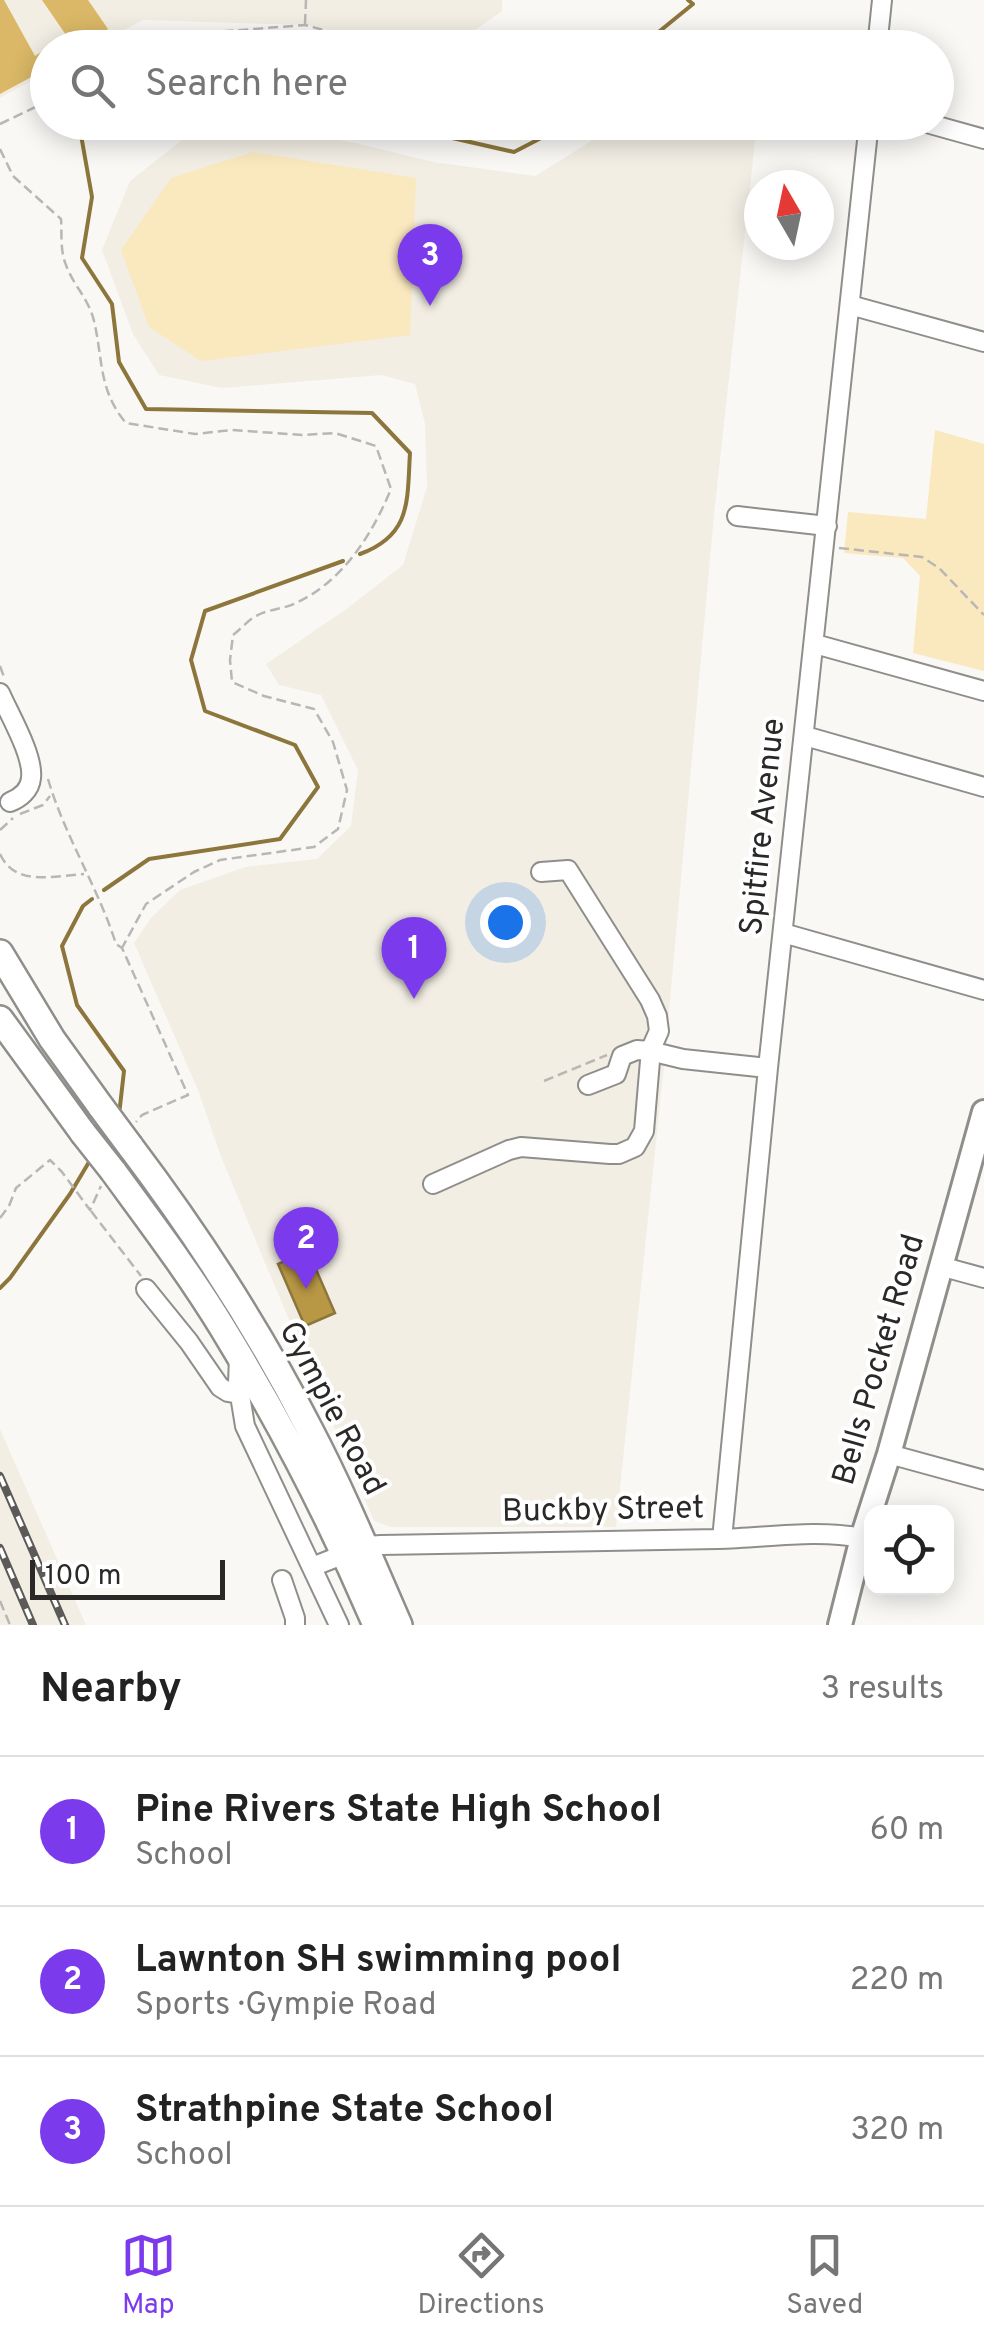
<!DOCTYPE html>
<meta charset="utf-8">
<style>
:root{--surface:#fff;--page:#f2f2f2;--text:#222;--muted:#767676;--line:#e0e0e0;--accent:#7c3aed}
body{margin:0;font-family:Overpass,sans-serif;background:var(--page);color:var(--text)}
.controls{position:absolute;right:30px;bottom:30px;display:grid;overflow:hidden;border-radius:20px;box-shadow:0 5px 25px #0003}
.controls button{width:90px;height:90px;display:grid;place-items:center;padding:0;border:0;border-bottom:2px solid var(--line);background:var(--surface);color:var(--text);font:50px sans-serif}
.compass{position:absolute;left:744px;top:170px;width:90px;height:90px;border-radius:50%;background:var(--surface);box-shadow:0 5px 25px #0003;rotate:351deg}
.scale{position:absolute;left:30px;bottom:25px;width:195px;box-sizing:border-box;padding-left:10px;border:5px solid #2a2928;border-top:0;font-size:28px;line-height:35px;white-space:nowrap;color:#2a2928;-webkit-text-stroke:8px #fff;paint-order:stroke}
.you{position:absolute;left:505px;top:922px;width:35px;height:35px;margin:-25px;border:8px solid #fff;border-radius:50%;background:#1a73e8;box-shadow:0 0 0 15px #1a73e833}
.badge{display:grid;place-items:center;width:65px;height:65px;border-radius:50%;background:var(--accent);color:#fff;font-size:32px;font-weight:700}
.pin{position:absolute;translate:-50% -82px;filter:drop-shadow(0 2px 5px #0008)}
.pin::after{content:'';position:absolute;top:52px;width:35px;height:30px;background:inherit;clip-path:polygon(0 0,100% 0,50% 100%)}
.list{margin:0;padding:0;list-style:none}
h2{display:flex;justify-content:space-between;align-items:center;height:130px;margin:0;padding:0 40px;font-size:42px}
h2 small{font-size:32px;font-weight:400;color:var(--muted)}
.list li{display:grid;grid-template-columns:65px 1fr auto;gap:30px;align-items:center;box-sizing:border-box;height:150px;padding:0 40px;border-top:2px solid var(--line)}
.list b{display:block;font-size:38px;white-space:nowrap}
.list p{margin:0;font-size:32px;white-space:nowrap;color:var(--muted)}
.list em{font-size:32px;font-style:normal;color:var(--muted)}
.icon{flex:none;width:55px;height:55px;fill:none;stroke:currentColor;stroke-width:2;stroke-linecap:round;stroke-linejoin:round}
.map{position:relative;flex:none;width:984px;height:1625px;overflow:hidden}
.search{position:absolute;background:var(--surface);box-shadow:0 5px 25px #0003;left:30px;right:30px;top:30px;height:110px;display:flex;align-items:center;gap:25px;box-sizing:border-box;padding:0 35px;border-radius:55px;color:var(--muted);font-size:38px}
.sheet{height:580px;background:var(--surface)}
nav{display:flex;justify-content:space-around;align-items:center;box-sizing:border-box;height:140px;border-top:2px solid var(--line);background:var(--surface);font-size:28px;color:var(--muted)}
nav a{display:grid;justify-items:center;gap:5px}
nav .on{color:var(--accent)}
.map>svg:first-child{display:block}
.built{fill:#f2eee4}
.green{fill:#fae8bf}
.water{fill:#b89745;stroke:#8d763c;stroke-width:2.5}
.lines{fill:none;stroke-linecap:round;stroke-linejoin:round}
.stream{stroke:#8d763c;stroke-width:4}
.building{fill:#dab867}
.minor-casing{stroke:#8f8e8b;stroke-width:22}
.major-casing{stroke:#8f8e8b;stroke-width:28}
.highway-casing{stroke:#8f8e8b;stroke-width:30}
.path{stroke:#b8b7b5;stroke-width:2.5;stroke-dasharray:10 5;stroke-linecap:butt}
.minor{stroke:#fff;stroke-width:18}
.major{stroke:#fff;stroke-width:22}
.highway{stroke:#fff;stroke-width:25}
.rail-casing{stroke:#5b5a58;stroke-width:8}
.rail{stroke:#fff;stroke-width:4;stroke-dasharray:11;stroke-linecap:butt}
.highway-bridge-casing{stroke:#8f8e8b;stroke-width:30;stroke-linecap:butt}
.highway-bridge{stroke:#fff;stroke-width:25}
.labels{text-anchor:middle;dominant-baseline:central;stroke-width:8;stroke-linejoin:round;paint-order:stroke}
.street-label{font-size:32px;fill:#2a2928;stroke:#fff}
</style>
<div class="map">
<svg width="984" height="1625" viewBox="0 0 984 1625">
<rect width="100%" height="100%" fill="#f9f8f5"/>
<path class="built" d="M0,0H502V11L451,47H414L305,25L143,20L93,47L48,48L47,72L0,98Z
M602,123H757L714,515L665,1056L616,1527H391L374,1521L263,1258L220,1154L198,1090L134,943L151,918L180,890L245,867L317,859L351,826L358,770L321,695L279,685L266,664L345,610L403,565L427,487L425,424L415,384L381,375L222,388L159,375L133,334L102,250L130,181L182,140L257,124L360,144L433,162L535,176L590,142Z
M0,1429L86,1625H0Z"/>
<path class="green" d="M253,152L416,178L410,335L201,361L149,327L121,250L171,178Z
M935,430L984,444V671L913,653L920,576L903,558L844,553L848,512L926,519Z"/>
<path class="water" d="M308,1251L335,1313L305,1326L278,1264Z"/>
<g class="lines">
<path class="stream" d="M639,48L693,4L688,0
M117,122L81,135L92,197L82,258L112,304L119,362L146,409L372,413L410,453C407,500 412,535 360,554
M382,122L514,152L572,122
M104,890L149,859L280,839L318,787L295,745L205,711L191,660L205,611L343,561
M92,899L83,906L62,946L77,1005L124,1071L119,1115
M0,1288L10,1278L70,1194L92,1157"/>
</g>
<path class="building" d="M0,0H4L35,56L66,35L42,0H88L108,29L81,48H48V68L0,94Z"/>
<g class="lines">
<g class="minor-casing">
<path id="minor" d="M877,48L882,0
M923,122L984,139
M850,305L984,342
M737,516L827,526
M815,644L984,691
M0,693C9,714 34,756 31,778C30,790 20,798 10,802
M805,736L984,787
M783,933L984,990
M588,1085L616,1074L622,1056L637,1050L650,1051L683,1059L768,1068
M433,1184L509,1150L521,1147L610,1154H619L635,1147L644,1131L651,1049L659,1031L657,1016L650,1000L568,870L541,872
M940,1266L984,1278
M146,1289L189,1342L220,1387L228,1392L239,1394
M239,1357L238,1383L245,1426L339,1625
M889,1454L984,1480
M722,1539L768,1068L869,122
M312,1567L365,1546L381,1545C493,1544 605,1542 718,1539C766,1538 815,1529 862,1538
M282,1580L295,1618V1625"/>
</g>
<g class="major-casing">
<path id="major" d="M840,1625L862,1538L889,1454L984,1112"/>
</g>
<g class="highway-casing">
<path id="highway" d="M0,953L52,1039L101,1107
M0,1019L83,1133
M130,1146C198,1236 259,1330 310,1430C343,1493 370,1559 399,1625
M113,1171C151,1223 189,1273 222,1327C281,1423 332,1522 376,1625"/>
</g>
<path class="path" d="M305,24L306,0
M137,48L146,40L163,36L305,25L390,48
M0,124L48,101
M0,149L13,176L61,219C62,234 60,251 66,265C73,285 89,299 94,321C103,358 98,390 126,423L195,434L232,430L303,435L335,433L376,446L391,489C372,535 343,581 296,603C284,609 270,609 258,615C249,619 241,629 233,635L230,660L232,682L264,696L314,709L333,742L347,790L338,829L314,847L220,860L194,872L146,904L122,948
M839,548L922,557L939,568L984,615
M0,666L5,680
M48,779C65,837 98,887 116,944L122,948L188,1095L142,1115L136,1122
M20,814L43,805L50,796
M0,830L13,818
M0,854C15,887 54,876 84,874
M544,1081L607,1055
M91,1211L141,1276
M0,1218L9,1206L16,1188L50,1160L62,1172L90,1210L101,1186
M0,1601L10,1625"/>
<use href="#minor" class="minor"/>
<use href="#major" class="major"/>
<use href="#highway" class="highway"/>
<g class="rail-casing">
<path id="rail" d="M0,1476L65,1625
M0,1548L33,1625"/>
</g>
<use href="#rail" class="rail"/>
<g class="highway-bridge-casing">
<path id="highway-bridge" d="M101,1107L130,1146
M83,1133L113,1171"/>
</g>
<use href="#highway-bridge" class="highway-bridge"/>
</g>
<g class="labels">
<g class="street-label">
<text transform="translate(764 827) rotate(-84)">Spitfire Avenue</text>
<text transform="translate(880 1360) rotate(-74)">Bells Pocket Road</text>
<text transform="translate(331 1409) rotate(62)">Gympie Road</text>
<text transform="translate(603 1511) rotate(-1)">Buckby Street</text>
</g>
</g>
</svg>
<div class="controls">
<button><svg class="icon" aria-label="locate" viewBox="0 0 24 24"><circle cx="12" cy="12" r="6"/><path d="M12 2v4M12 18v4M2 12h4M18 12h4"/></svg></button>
</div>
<svg class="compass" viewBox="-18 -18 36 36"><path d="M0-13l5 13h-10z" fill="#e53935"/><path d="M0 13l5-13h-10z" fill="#767676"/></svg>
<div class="scale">100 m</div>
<div class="you"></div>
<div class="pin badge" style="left:414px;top:999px">1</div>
<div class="pin badge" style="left:306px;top:1289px">2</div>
<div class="pin badge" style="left:430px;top:306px">3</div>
<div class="search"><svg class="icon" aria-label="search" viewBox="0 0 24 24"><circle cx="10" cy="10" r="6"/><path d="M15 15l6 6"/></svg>Search here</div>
</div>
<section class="sheet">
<h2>Nearby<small>3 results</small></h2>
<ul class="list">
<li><span class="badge">1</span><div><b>Pine Rivers State High School</b><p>School</p></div><em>60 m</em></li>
<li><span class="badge">2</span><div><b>Lawnton SH swimming pool</b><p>Sports · Gympie Road</p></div><em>220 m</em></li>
<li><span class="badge">3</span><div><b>Strathpine State School</b><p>School</p></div><em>320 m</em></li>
</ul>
</section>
<nav>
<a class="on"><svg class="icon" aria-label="map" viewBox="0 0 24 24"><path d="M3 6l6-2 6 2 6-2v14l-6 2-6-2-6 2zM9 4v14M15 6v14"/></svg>Map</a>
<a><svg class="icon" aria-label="directions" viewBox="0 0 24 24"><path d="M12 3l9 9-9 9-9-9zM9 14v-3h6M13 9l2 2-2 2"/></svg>Directions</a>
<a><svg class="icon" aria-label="saved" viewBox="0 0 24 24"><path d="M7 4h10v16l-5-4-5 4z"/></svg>Saved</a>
</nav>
